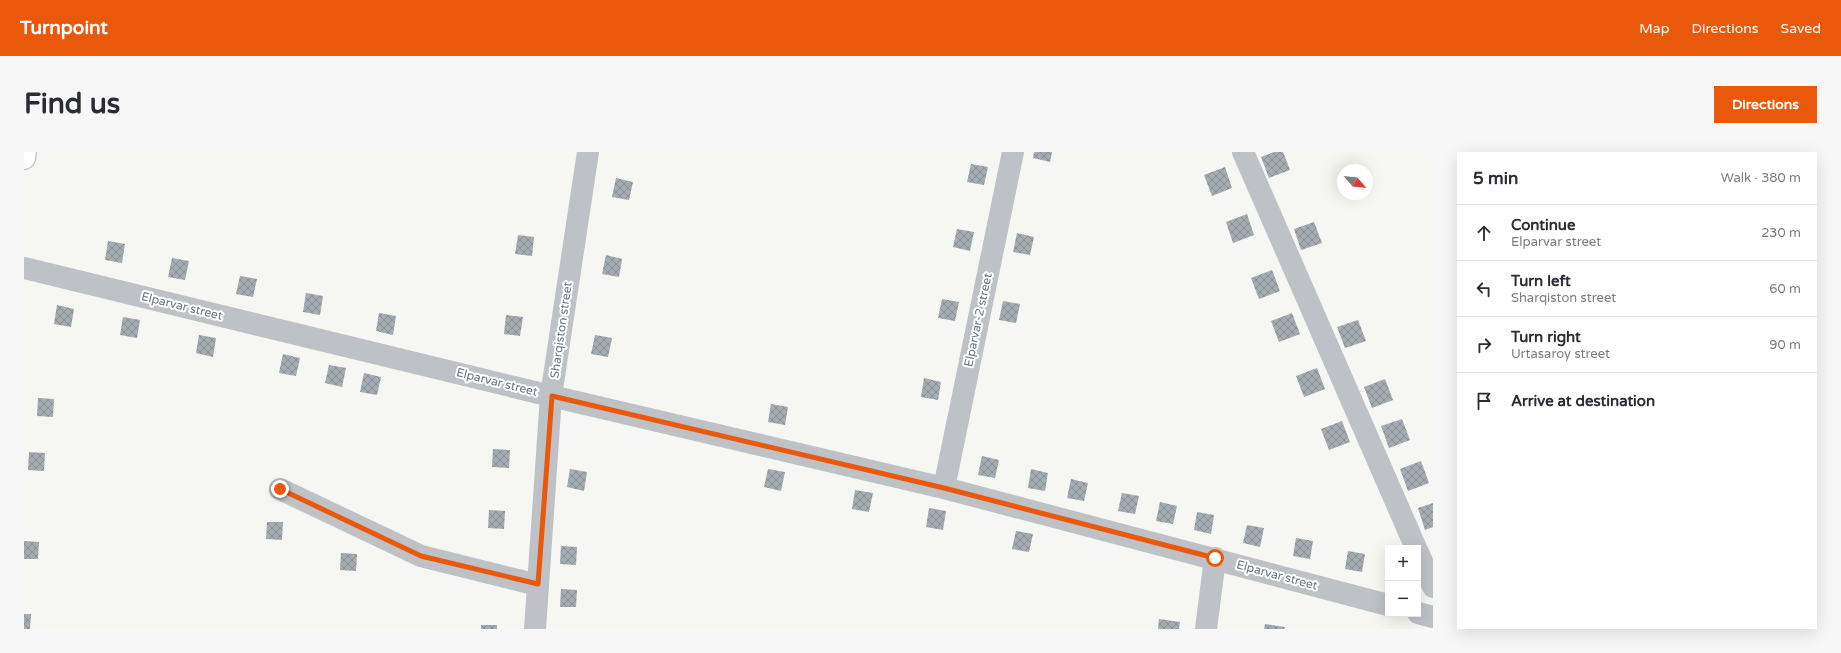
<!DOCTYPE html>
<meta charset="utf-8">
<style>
:root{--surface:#fff;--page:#f7f7f7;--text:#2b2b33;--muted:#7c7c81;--line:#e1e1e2;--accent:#ea580c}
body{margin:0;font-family:"Varela Round",sans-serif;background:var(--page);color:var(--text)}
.controls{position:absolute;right:12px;bottom:12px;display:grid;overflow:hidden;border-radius:0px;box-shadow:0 4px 16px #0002}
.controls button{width:36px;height:36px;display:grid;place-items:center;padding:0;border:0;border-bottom:1px solid var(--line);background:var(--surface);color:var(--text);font:20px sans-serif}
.compass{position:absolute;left:1313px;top:12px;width:36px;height:36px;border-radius:50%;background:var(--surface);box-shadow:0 4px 16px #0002;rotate:118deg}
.stop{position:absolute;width:12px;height:12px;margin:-9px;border:3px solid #ea580c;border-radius:50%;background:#fff}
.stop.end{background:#ea580c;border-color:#fff;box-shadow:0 1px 4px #0008}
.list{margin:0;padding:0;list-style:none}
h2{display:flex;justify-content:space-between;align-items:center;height:52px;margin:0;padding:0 16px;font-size:17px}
h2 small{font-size:13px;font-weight:400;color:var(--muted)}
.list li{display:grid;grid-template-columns:26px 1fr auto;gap:12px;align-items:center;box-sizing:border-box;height:56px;padding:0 16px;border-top:1px solid var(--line)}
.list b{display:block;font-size:15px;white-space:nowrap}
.list p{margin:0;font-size:13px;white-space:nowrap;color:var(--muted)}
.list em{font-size:13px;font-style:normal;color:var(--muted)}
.icon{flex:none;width:22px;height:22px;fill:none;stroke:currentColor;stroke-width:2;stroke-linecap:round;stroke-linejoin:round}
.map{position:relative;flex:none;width:1409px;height:477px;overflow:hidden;border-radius:0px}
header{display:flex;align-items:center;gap:24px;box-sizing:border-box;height:56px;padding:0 20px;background:var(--accent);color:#fff}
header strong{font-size:19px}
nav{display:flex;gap:22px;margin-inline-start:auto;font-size:14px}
.intro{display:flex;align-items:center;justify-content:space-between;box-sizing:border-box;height:96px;padding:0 24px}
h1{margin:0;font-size:28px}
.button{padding:10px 18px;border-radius:0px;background:var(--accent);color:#fff;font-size:14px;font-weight:700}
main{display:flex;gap:24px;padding:0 24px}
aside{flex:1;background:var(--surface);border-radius:0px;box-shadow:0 4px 16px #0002}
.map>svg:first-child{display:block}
.building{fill:url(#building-cross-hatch)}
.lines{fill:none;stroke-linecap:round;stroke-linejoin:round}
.major-casing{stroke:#b2b5b9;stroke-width:24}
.minor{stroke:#bec1c5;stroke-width:22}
.major{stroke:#fff;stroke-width:22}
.route{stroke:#ea580c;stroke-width:5}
.labels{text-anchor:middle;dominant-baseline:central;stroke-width:4;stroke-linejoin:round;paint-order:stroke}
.street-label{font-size:12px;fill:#687581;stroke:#fff}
</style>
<header>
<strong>Turnpoint</strong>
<nav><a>Map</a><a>Directions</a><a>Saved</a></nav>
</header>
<div class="intro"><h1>Find us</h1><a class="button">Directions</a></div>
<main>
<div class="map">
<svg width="1409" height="477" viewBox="0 0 1409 477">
<defs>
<pattern id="building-cross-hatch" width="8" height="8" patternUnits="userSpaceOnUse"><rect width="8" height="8" fill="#a4abb1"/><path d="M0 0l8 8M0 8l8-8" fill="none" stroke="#899095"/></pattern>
</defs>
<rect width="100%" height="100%" fill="#f6f6f3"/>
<path class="building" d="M1010,0H1028L1026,10L1009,6Z
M1250,0H1259L1266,18L1245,26L1237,5Z
M947,12L964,15L960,33L943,30Z
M1201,15L1208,36L1188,44L1180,23Z
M592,26L609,30L605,48L588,45Z
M1223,62L1230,83L1209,91L1202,70Z
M1290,70L1298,91L1277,98L1270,77Z
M933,77L950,80L946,99L929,95Z
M993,81L1010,85L1006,103L989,100Z
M494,83L510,85L508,104L491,102Z
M84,89L101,92L98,111L81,108Z
M582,103L598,107L595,125L578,122Z
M148,106L165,109L161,128L144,125Z
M1248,118L1256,139L1235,147L1227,126Z
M216,124L233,127L229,145L212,142Z
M282,141L299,144L296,163L279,160Z
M918,147L935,150L931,169L914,166Z
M979,149L996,152L992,171L975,168Z
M33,153L50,157L47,175L30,172Z
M355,161L372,164L369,183L352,179Z
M1268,161L1276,182L1255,190L1247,169Z
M482,163L499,165L496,184L480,182Z
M99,165L116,168L113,186L96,183Z
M1334,168L1342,189L1321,196L1313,175Z
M175,183L192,186L189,205L172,201Z
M571,183L588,186L584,205L567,202Z
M259,202L276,206L272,224L255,221Z
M305,213L322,216L318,235L301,231Z
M1293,216L1301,237L1280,245L1272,224Z
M340,221L357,225L353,243L336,240Z
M900,226L917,230L914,248L897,245Z
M1361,227L1369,248L1348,256L1340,235Z
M14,246L30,247L29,265L13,264Z
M747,252L764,255L761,273L744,270Z
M1378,267L1386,288L1365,296L1357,274Z
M1318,269L1326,290L1305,298L1297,277Z
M469,297L486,298L485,316L468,315Z
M5,300L21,301L20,319L4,318Z
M958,304L975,308L971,326L954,323Z
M1397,309L1405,331L1384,339L1376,317Z
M546,317L563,320L560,339L543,335Z
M744,317L761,320L757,339L740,335Z
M1007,317L1024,321L1021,339L1004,336Z
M1047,327L1064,331L1060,349L1043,346Z
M831,338L849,341L845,360L828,357Z
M1098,341L1115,344L1111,362L1094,359Z
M1136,350L1153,354L1149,372L1132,369Z
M1409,351V375L1401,378L1394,356Z
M905,356L922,359L919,378L902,375Z
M465,358L481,359L480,377L464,376Z
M1173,360L1190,363L1187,382L1170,378Z
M243,370H259L258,388L242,387Z
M1223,373L1240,376L1236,395L1219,391Z
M992,379L1009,382L1005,400L988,397Z
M1272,386L1289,389L1286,407L1269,404Z
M0,389L15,390L14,407H0Z
M537,394L553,395L552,413L536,412Z
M1324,399L1341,402L1338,420L1321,417Z
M317,401L333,402L332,419L316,418Z
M537,437L553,438L552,455H536Z
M0,462H7L6,477H0Z
M1135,467L1156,470L1155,477H1134Z
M1241,472L1261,475L1260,477H1240Z
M457,473H473V477H457Z"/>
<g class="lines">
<g class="major-casing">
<path id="major" d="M0,6L1,0"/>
</g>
<path class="minor" d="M1219,0L1392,396
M0,116L527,244L920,336L1364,453
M920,336L989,0
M256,337L397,404L514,433
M1394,400L1409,435
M1394,461L1409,465
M511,477L527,244L564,0
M1182,477L1191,406"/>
<use href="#major" class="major"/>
</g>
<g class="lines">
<path class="route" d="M256,337L397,404L514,432L528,244L920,336L1191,406"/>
</g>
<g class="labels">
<g class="street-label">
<text transform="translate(158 154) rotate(14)">Elparvar street</text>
<text transform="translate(954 168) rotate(-78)">Elparvar-2 street</text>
<text transform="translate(537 178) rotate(-82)">Sharqiston street</text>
<text transform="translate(473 230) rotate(14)">Elparvar street</text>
<text transform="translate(1253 423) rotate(15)">Elparvar street</text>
</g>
</g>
</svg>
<div class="controls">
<button>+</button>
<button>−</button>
</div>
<svg class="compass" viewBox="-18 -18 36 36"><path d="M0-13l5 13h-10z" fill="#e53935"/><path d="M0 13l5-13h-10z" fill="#7c7c81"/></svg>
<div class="stop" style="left:1191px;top:406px"></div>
<div class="stop end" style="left:256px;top:337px"></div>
</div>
<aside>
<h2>5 min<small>Walk · 380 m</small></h2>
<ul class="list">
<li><svg class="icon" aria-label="ahead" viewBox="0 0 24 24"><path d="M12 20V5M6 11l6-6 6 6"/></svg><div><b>Continue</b><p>Elparvar street</p></div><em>230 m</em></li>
<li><svg class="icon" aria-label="left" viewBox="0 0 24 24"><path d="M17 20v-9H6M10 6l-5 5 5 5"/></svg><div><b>Turn left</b><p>Sharqiston street</p></div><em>60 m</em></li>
<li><svg class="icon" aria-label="right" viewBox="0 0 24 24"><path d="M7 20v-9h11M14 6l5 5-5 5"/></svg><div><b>Turn right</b><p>Urtasaroy street</p></div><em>90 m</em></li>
<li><svg class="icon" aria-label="arrive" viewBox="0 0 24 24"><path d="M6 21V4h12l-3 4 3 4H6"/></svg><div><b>Arrive at destination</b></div></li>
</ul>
</aside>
</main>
